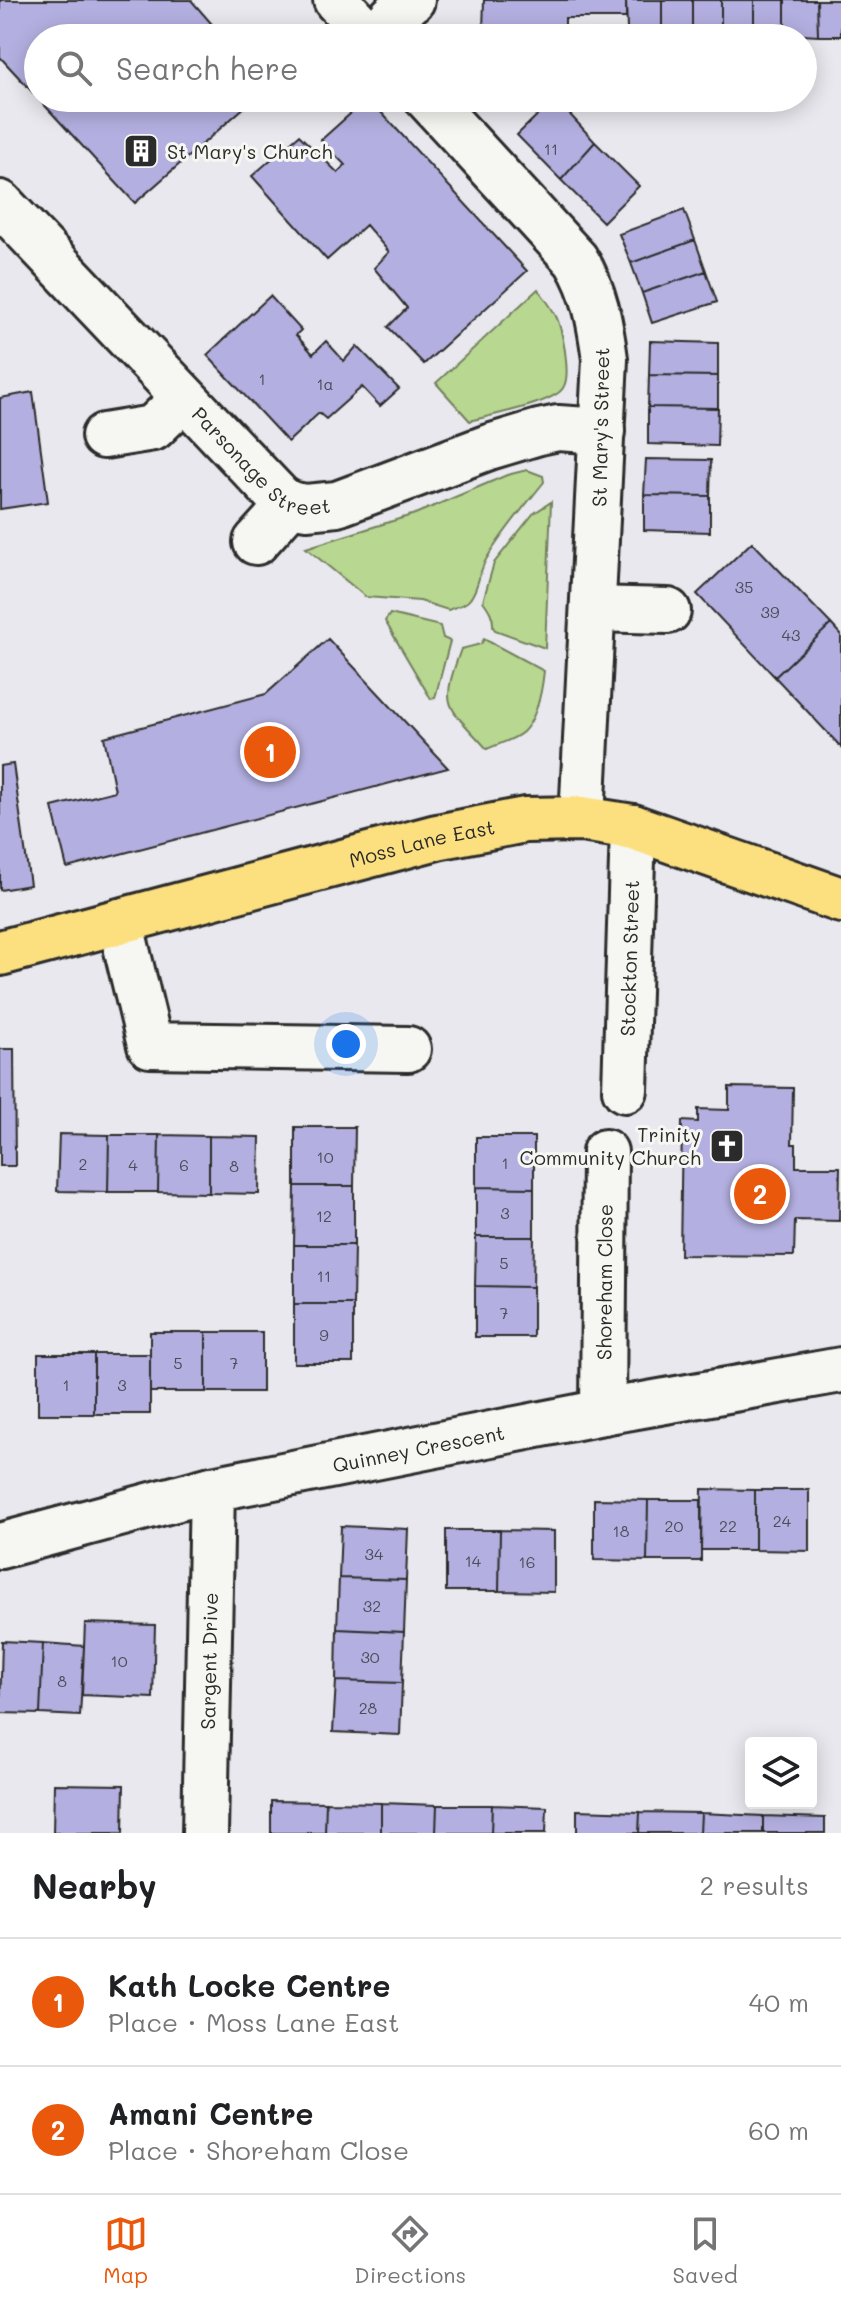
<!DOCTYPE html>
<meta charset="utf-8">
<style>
:root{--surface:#fff;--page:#f6f6f6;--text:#202124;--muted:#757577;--line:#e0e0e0;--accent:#ea580c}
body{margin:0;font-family:Mali,sans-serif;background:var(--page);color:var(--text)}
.controls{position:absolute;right:24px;bottom:24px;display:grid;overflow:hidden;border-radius:8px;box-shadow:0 4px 20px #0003}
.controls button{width:72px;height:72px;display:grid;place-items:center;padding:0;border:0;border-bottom:2px solid var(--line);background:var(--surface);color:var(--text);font:40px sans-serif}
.you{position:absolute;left:346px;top:1044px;width:28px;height:28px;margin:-20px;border:6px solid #fff;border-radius:50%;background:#1a73e8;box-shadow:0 0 0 12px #1a73e833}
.badge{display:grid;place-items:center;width:52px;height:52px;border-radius:50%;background:var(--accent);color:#fff;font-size:26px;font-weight:700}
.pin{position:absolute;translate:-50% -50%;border:4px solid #fff;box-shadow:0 2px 8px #0006}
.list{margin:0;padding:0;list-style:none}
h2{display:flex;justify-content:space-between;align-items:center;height:104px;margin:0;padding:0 32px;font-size:34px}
h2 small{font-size:26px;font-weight:400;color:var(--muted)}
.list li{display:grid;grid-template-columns:52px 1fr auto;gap:24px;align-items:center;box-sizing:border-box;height:128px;padding:0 32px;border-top:2px solid var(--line)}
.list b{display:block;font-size:30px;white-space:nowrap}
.list p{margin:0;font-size:26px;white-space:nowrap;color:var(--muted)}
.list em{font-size:26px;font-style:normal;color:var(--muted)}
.icon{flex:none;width:44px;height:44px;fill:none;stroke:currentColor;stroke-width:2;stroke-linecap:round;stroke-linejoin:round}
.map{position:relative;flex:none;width:841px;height:1833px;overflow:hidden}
.search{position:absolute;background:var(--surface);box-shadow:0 4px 20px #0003;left:24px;right:24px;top:24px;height:88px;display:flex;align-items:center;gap:20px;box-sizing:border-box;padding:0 28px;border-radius:44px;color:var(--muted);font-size:30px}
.sheet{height:360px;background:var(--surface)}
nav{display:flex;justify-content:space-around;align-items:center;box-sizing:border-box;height:112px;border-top:2px solid var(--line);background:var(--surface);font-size:22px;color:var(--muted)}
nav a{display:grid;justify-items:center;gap:4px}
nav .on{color:var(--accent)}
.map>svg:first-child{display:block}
.green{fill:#b8d790;stroke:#72815e;stroke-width:2}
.building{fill:#b3afe0;stroke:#2b2b2b;stroke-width:2}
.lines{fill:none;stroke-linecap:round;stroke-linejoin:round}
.minor-casing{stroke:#2b2b2b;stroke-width:50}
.major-casing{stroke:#2b2b2b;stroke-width:50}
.minor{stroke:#f6f6f2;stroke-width:44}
.major{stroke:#fce080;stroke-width:44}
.labels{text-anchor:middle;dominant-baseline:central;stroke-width:6;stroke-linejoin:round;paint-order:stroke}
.number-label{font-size:16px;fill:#4d4c58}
.poi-label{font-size:20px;fill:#2b2b2b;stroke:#f6f6f2;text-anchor:start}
.street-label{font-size:20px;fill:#2b2b2b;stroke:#f6f6f2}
</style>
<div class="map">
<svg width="841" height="1833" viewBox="0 0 841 1833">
<rect width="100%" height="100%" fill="#e9e8ee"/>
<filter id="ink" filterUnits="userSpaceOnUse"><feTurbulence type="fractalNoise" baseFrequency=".0125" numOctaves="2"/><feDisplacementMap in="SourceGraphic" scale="16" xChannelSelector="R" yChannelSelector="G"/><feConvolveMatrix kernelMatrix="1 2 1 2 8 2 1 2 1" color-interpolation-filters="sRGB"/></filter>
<g filter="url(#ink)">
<path class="green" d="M538,289C557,314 560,320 565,351C566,361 569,379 563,388C553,404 490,415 470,421L436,383Z
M527,470L543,476L544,482C524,507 503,531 487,558C479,570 479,588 470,599C465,606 456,606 448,610L420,601L366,597L306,548L415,514L507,475Z
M551,502L545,648L495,630L493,627C494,617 489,609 483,601L494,563L533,514Z
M390,614L440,626L443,638L450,641L435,698L431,699L385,621Z
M484,639L544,671C542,690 537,718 523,732C514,740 498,744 487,749C447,704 439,709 461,649L481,644Z"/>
<path class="building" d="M0,0H191L224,38H38V98H255L135,203L0,57Z
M484,0H626V18H565V38H492L493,30H483Z
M626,0H662V38H631V30L627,29Z
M662,0H692V31L662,30Z
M692,0H721V32L692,31Z
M721,0H754V33L721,32Z
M754,0H785V34L754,33Z
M785,0H817L818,36L785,34Z
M817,0H841V36H818Z
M368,98L527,271L424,364L388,327L407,308L374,268L389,252L366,225L327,260L252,176L299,135L338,173L345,165L321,140Z
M555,98L595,142L561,180L517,135Z
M595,142L639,186L603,222L561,180Z
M684,210L695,240L631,263L619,234Z
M695,240L706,271L642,293L631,263Z
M706,271L717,302L652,323L642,293Z
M270,296L301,330L296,335L313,354L326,341L344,361L357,346L399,389L380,406L362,387L326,419L319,413L288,442L207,355Z
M650,341L718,343V376L649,375Z
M649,375L718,376V408L648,407Z
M33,392L48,502L0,509V398Z
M648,407L718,408L717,446L648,444Z
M646,459L711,460L710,496L644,495Z
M644,495L710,496V532L644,530Z
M752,542L831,624L775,677L697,594Z
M831,624L841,635V747L775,677Z
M328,639L448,768L67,868L52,807L115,791L104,737L266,694Z
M13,764L30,885L0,890V766Z
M0,1049H14L15,1166H0Z
M729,1087L793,1088L792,1144H796V1167H840L839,1221L795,1220L794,1256L680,1255L682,1121L698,1122V1109L729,1110Z
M295,1127H355L354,1186H295Z
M59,1134L109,1135L108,1192L57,1191Z
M109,1135H159L158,1192H108Z
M159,1135L209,1136V1193L158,1192Z
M209,1136L260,1137L259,1194L209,1193Z
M476,1137H534V1188L476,1187Z
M295,1186H354V1245H294Z
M476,1187L534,1188V1237H476Z
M476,1237H534L533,1287L475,1286Z
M294,1245H354L353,1304H294Z
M475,1286L533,1287V1337H475Z
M294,1304H353V1363H294Z
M150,1332H206V1392H150Z
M206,1332H262V1392H206Z
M38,1354H94V1414H38Z
M94,1354H150V1414H94Z
M702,1489L755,1490V1550H701Z
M755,1490H809V1551L755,1550Z
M594,1499L648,1500L647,1561L594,1560Z
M648,1500H701V1561H647Z
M341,1526L408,1529L406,1580L339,1578Z
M446,1530H500L499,1591H446Z
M500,1530L554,1531V1592L499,1591Z
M339,1578L406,1580L404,1632L337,1629Z
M85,1623L155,1625L153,1698L82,1695Z
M337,1629L404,1632L402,1683L336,1681Z
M2,1641L43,1643L40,1714L0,1713Z
M43,1643L84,1646L80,1716L40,1714Z
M336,1681L402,1683L400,1735L333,1732Z
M54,1784L124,1785L123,1833H53Z
M271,1801L326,1802L325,1833H271Z
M326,1802L381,1803V1833H325Z
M381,1803L437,1805L436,1833H381Z
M437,1805H492L491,1833H436Z
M492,1805L547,1807L546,1833H491Z
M577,1810L640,1812L639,1833H577Z
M640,1812L701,1813L700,1833H639Z
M701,1813L763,1816V1833H700Z
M763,1816L825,1818V1833H763Z"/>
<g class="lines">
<g class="minor-casing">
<g id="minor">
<path d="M336,0L371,38"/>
<path d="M375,38L392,17L412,0"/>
<path d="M427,98L576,260C595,291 600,323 605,359L582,819"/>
<path id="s1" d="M0,203L280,498L290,504L306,507L337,504L489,447L539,432L558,428L602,431"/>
<path d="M104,436L153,428L184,398"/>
<path d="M256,542L290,504"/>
<path d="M593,609L668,611"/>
<path d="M120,921L150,1045L408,1049"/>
<path id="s2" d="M625,1090L633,827"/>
<path id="s3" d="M603,1412L605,1152"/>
<path id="s4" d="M0,1546L212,1489L603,1412L841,1370"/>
<path id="s5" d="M205,1833L212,1489"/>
</g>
</g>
<g class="major-casing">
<g id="major">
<path id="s6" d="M0,953L437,837L525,820L582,819L633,827L841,900"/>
</g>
</g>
<use href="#minor" class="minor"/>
<use href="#major" class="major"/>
</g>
</g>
<defs>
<g id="building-square" transform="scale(1.8)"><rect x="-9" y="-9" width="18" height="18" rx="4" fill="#2b2b2b" stroke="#f6f6f2"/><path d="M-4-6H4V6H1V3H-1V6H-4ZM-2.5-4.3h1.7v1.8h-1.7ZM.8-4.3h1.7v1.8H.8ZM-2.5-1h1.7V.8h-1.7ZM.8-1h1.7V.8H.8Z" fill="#fff"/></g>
<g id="church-square" transform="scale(1.8)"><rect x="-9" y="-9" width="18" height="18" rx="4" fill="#2b2b2b" stroke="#f6f6f2"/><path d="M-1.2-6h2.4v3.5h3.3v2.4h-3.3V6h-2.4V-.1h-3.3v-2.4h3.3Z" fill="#fff"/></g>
</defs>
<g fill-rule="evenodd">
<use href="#building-square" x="141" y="151"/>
<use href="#church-square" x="727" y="1146"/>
</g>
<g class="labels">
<g class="number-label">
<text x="551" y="148">11</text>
<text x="262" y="378">1</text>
<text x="325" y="383">1a</text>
<text x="744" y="586">35</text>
<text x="770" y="611">39</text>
<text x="791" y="634">43</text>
<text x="325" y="1156">10</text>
<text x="505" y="1162">1</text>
<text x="83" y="1163">2</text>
<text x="133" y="1164">4</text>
<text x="184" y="1164">6</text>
<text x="234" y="1165">8</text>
<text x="505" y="1212">3</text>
<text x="324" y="1215">12</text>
<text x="504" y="1262">5</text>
<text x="324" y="1275">11</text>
<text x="504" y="1312">7</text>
<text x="324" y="1334">9</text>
<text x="178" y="1362">5</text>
<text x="234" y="1362">7</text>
<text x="66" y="1384">1</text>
<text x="122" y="1384">3</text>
<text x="782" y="1520">24</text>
<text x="674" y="1525">20</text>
<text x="728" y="1525">22</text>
<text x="621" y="1530">18</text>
<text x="374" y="1553">34</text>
<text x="473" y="1560">14</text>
<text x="527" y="1561">16</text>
<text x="372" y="1605">32</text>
<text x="370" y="1656">30</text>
<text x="119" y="1660">10</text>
<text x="62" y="1680">8</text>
<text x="368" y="1707">28</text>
</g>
<g class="poi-label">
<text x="167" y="151">St Mary's Church</text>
<text x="701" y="1134" text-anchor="end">Trinity<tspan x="701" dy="23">Community Church</tspan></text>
</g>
<g class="street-label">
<text transform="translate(600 427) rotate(-89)">St Mary's Street</text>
<text stroke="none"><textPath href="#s1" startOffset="372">Parsonage Street</textPath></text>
<text stroke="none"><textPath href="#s6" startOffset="436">Moss Lane East</textPath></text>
<text stroke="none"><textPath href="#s2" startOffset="132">Stockton Street</textPath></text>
<text stroke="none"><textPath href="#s3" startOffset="130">Shoreham Close</textPath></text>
<text stroke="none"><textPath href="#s4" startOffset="430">Quinney Crescent</textPath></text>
<text stroke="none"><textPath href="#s5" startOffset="172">Sargent Drive</textPath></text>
</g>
</g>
</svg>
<div class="controls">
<button><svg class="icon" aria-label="layers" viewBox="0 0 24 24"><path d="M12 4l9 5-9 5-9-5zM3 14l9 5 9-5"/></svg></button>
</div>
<div class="you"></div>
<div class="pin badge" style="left:270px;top:752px">1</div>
<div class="pin badge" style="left:760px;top:1194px">2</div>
<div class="search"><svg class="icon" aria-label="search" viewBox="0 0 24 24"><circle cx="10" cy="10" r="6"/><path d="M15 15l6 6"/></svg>Search here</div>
</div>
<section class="sheet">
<h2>Nearby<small>2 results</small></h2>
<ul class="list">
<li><span class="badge">1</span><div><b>Kath Locke Centre</b><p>Place · Moss Lane East</p></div><em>40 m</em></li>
<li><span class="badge">2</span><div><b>Amani Centre</b><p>Place · Shoreham Close</p></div><em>60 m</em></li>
</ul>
</section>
<nav>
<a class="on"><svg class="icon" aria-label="map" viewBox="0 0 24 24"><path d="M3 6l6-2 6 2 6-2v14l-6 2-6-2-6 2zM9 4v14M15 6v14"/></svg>Map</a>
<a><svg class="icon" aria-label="directions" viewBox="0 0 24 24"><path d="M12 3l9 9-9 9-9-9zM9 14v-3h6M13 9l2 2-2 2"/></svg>Directions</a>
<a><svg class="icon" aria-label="saved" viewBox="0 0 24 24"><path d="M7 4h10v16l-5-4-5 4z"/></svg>Saved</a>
</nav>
